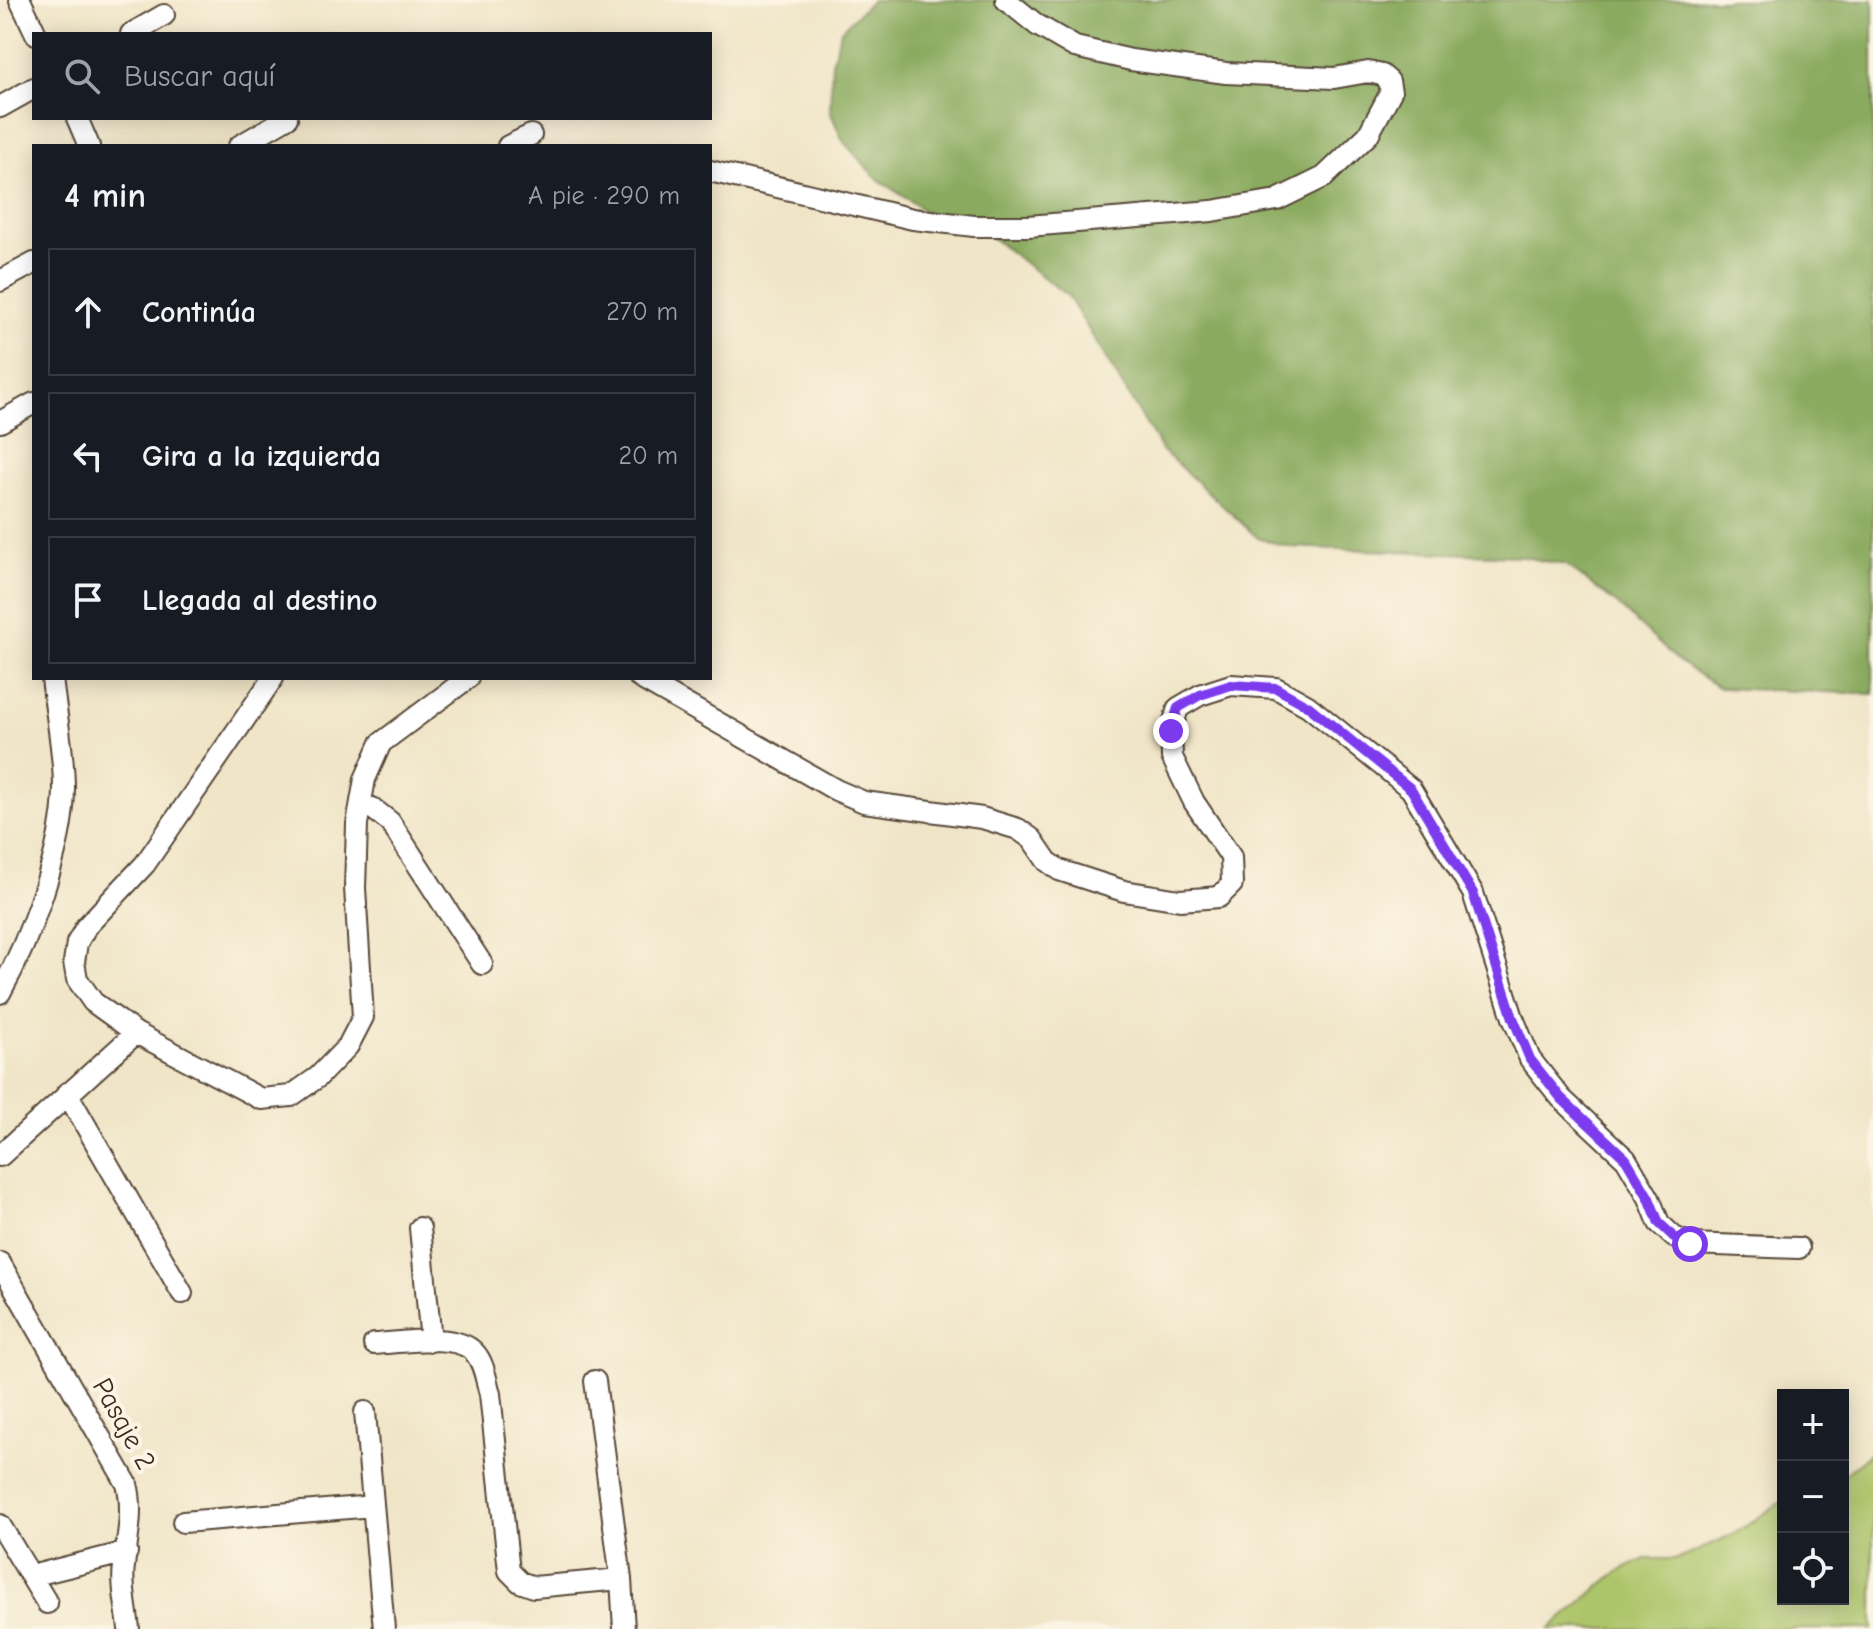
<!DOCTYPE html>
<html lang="es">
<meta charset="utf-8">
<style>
:root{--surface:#171b24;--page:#242831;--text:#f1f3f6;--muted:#9ea1a6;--line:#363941}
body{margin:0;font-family:"Comic Neue",sans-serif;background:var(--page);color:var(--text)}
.controls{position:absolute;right:24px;bottom:24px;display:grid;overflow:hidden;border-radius:0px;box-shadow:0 4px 20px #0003}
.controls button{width:72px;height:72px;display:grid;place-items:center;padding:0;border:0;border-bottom:2px solid var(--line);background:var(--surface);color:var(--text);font:40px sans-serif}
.stop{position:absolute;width:24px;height:24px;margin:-18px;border:6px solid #7c3aed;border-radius:50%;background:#fff}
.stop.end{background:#7c3aed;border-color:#fff;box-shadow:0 2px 8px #0008}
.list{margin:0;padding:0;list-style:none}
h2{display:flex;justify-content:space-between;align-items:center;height:104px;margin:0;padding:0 32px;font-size:34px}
h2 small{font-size:26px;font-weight:400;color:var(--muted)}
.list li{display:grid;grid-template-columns:52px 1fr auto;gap:24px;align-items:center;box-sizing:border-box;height:128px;margin:0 16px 16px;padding:0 16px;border:2px solid var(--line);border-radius:0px}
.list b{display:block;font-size:30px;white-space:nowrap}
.list em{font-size:26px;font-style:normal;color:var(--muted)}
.icon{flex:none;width:44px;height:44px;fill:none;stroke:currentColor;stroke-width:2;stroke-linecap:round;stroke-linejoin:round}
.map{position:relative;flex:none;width:1873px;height:1629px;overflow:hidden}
.search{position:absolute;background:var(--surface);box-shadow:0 4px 20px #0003;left:32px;top:32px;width:680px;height:88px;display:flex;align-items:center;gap:20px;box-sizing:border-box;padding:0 28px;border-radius:0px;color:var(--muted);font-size:30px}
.panel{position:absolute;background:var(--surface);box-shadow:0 4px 20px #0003;left:32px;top:144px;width:680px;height:536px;border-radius:0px}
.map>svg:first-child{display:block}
.green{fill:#adc56a;stroke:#747844;stroke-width:2}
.forest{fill:#8aaa5e;stroke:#626a3e;stroke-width:2}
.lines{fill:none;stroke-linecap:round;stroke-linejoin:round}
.minor-casing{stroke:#564637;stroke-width:24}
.minor{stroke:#fff;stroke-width:20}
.route{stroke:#7c3aed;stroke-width:10}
.labels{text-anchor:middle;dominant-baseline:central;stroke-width:8;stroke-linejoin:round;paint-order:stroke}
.street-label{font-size:28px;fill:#3b2a1e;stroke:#fcf5e5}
</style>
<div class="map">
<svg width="1873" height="1629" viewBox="0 0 1873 1629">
<rect width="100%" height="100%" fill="#fcf5e5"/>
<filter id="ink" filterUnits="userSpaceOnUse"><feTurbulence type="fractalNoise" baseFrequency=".0125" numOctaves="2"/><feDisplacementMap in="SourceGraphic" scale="16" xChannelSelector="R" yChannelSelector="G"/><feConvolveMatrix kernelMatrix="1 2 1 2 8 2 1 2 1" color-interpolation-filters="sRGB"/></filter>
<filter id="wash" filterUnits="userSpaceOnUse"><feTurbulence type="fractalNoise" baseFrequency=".006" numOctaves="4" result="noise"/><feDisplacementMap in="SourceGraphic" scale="32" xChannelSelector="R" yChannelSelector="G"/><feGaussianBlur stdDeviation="1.8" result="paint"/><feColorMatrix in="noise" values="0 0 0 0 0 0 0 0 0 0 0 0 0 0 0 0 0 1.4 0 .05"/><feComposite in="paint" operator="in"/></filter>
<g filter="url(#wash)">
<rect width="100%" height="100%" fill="#f0e5c7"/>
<path class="green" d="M1873,1451V1629H1549L1616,1573L1645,1559H1678L1693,1553L1737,1532L1783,1501V1599H1843V1475Z"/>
<path class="forest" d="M872,0H1873V694L1719,688L1678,661L1618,605L1566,565L1518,556L1289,547L1258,538L1162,450L1068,296L991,237L929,214L875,177L843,141L830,111L832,62L841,30Z"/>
</g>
<g filter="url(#ink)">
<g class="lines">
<g class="minor-casing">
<path id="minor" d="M20,0L36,34
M131,34L164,15
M0,107L34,88
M77,118L89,146
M239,146L287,118
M508,146L531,135
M710,171L913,219L974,226H1028L1212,211L1277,200L1324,177L1368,135L1391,92L1389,81L1382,75L1368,72L1334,78L1226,73L1131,60L1075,47L1037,25L1006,0
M0,281L34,263
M0,422L34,403
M273,678L145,864L86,927L77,943L74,962L77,979L93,1002L136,1033L261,1099L291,1096L318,1077L348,1046L363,1017L355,888L357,824L365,779L381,743L468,678
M640,678L836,790L864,802L982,818L1018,829L1032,839L1047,861L1059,870L1124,891L1180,900L1219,897L1232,884L1231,857L1194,802L1172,757L1171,731L1178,708L1200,695L1231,685L1276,688L1308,706L1411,789L1473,893L1513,1018L1530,1059L1561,1098L1626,1159L1649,1198L1659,1223L1674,1237L1690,1244L1799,1248
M361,803L372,808L390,822L482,964
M0,993C29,941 64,848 64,788C64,752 56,715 52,678
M67,1093L182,1293
M0,1156L136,1033
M420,1228L431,1341
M0,1263L127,1484C134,1510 127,1539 124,1566C121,1585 127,1609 129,1629
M374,1344C401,1343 455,1332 474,1352C484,1362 486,1380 490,1394L509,1571L520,1582L534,1587L621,1579
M595,1381L621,1579L624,1629
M365,1412L384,1629
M183,1522L373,1506
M0,1525L47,1603
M31,1576L127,1552"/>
</g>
<use href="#minor" class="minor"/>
</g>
</g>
<g class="lines" filter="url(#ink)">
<path class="route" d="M1171,731L1178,708L1200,695L1231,685L1276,688L1308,706L1411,789L1473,893L1513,1018L1530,1059L1561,1098L1626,1159L1649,1198L1659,1223L1674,1237L1690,1244"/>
</g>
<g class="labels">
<g class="street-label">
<text transform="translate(124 1424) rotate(61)">Pasaje 2</text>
</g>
</g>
</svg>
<div class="controls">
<button>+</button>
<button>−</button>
<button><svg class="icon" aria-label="locate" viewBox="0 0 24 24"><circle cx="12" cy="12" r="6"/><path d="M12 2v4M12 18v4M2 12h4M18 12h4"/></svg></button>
</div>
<div class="stop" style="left:1690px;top:1244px"></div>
<div class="stop end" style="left:1171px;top:731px"></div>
<div class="search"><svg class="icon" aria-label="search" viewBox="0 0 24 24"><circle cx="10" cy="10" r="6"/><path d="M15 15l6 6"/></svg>Buscar aquí</div>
<section class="panel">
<h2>4 min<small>A pie · 290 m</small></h2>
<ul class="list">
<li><svg class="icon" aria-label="ahead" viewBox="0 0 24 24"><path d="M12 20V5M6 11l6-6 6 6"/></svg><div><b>Continúa</b></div><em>270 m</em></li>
<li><svg class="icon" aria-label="left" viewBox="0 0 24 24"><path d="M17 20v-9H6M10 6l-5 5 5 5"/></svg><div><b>Gira a la izquierda</b></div><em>20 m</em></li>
<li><svg class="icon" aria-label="arrive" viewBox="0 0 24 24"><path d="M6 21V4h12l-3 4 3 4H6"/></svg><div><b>Llegada al destino</b></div></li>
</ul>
</section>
</div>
